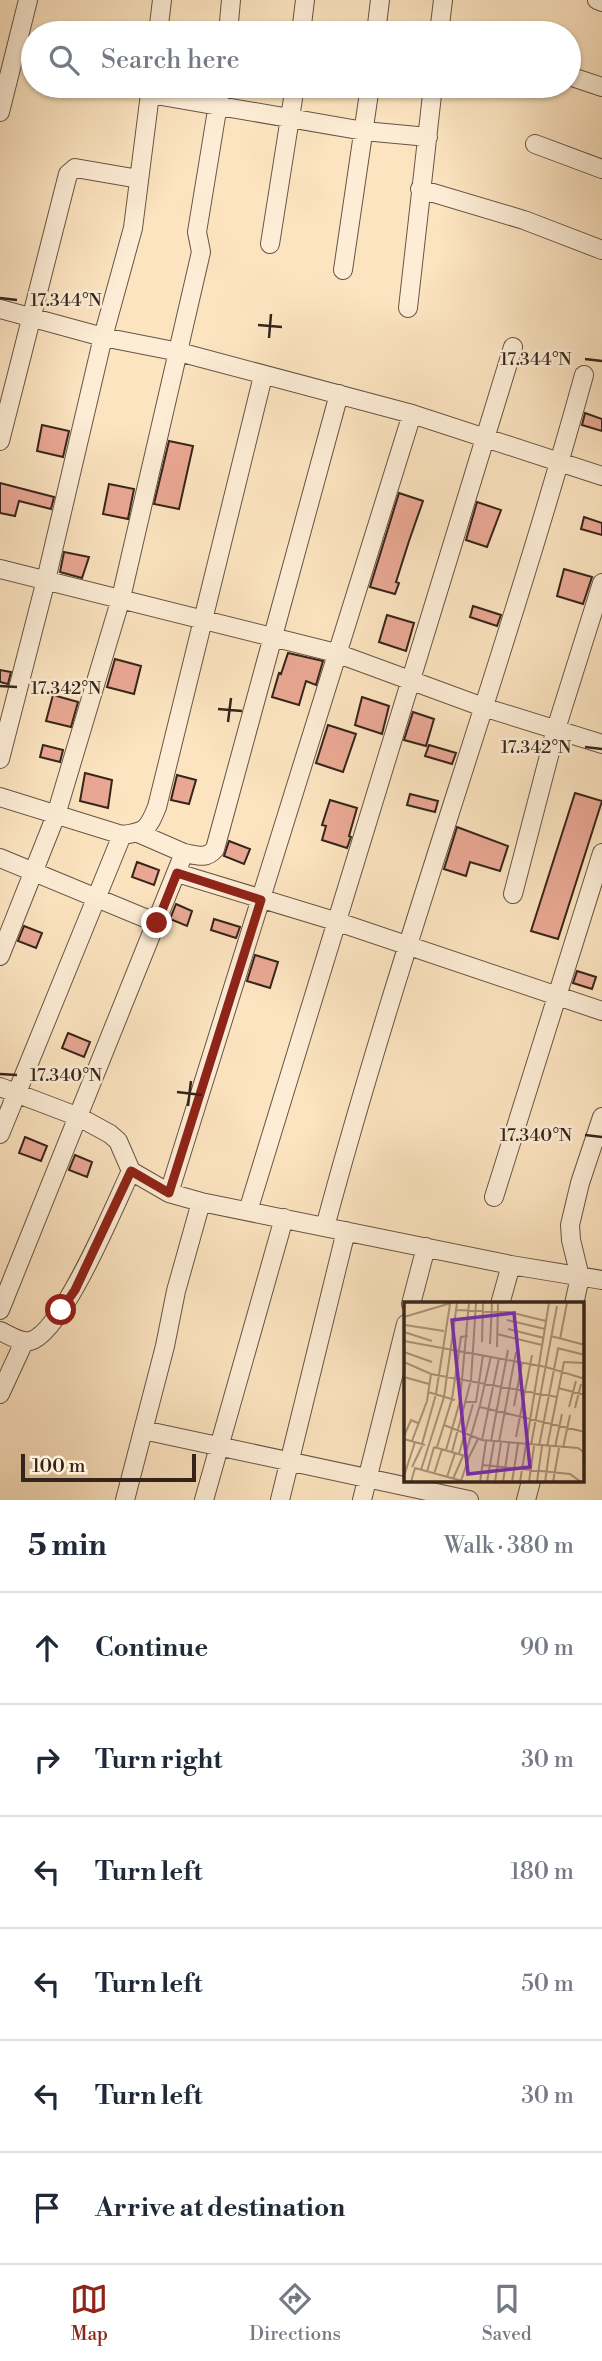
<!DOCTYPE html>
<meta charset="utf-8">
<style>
:root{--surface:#fff;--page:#f2f2f3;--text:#1f2937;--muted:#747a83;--line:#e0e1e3;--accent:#8f2418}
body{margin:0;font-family:"Libre Bodoni",serif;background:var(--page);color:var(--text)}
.scale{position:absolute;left:21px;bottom:18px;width:175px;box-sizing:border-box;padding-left:7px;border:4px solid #36241b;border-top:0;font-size:19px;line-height:24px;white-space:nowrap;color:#36241b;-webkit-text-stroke:5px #fdedd6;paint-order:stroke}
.stop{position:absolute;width:21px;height:21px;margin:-16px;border:5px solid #8f2418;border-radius:50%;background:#fff}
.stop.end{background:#8f2418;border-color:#fff;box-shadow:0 2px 7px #0008}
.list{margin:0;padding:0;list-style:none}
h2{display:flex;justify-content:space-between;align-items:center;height:91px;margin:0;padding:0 28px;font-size:30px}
h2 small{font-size:23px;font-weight:400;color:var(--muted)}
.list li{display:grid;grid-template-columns:46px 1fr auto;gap:21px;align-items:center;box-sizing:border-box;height:112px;padding:0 28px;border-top:2px solid var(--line)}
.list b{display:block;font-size:26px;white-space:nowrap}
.list em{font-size:23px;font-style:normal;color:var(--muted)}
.icon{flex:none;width:38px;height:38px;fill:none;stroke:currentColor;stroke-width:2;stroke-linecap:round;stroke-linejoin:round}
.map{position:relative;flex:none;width:602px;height:1500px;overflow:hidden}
.search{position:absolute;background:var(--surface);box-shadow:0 2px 5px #0004;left:21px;right:21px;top:21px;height:77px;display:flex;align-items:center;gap:18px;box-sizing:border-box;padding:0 24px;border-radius:38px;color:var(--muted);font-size:26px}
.sheet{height:763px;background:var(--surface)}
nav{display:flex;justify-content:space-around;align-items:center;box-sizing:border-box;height:98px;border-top:2px solid var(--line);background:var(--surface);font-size:19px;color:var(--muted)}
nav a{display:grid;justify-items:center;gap:4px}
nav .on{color:var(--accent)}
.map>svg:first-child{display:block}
.building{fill:#eaa894;stroke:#36241b;stroke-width:2}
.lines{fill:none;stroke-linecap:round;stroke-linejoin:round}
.minor-casing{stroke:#685444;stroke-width:20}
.minor{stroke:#fdedd6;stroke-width:18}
.route{stroke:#8f2418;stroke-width:9}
.ticks{fill:none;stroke:#36241b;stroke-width:2.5}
.inset-road{fill:none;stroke:#ad977e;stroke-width:2}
.view{fill:#7b2cbf;fill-opacity:0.15;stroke:#7b2cbf;stroke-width:3.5}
.inset-edge{fill:none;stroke:#36241b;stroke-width:3.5}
.ticks-label{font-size:18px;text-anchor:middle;fill:#36241b;stroke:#fdedd6;stroke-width:5;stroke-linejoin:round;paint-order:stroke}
</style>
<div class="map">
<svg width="602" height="1500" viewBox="0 0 602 1500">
<rect width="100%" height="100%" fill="#fce4c0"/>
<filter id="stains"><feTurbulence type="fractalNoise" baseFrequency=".00286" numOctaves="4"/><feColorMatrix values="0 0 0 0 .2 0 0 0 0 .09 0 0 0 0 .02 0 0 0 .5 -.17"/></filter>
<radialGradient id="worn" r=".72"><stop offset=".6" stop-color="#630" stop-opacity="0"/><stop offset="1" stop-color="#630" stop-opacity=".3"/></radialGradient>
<path class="building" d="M585,413L602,419V431L582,425Z
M42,425L69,431L63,457L37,451Z
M169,441L193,446L179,509L154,504Z
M0,483L54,497L51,509L19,501L15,516L0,513Z
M109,484L134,489L128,519L103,514Z
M399,493L423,501L409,541L396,582L399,583L395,594L370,587Z
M477,502L501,510L487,547L466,540Z
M584,517L602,523V535L581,529Z
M64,552L89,557L82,578L60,572Z
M564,569L592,577L583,604L557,596Z
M473,606L501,615L497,626L470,617Z
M387,615L414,623L406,651L379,642Z
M288,653L323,661L316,685L306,681L299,705L272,697L279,673L281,674Z
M115,659L141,666L134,694L107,687Z
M0,670L11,672L8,684L0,682Z
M53,695L78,702L71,727L46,721Z
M362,697L389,706L382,734L355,725Z
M413,712L434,719L426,746L404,740Z
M328,725L356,734L343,772L316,763Z
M43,745L63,750L60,762L40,757Z
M429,745L456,753L452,764L425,756Z
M85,773L112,780L108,808L80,801Z
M177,775L196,780L189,804L171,800Z
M575,793L602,801L558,939L531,931Z
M410,794L438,801L435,812L407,805Z
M330,800L357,808L349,836L351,837L347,848L322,840L326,826L322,825Z
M457,827L508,846L500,871L470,862L466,876L444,869Z
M229,841L250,849L244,864L224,856Z
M137,862L159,870L154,885L132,877Z
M176,904L192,911L187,926L170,919Z
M214,919L240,927L236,938L211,930Z
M24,926L42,933L36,948L18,941Z
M255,955L278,962L270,988L247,981Z
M577,971L596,977L592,989L573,983Z
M68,1033L90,1042L84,1057L62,1048Z
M25,1137L47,1146L41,1161L19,1153Z
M75,1155L92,1162L87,1177L69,1170Z"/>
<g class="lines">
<g class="minor-casing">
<path id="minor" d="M597,0L602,2
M158,33L162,0
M228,33L231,0
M301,33L305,0
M376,33L380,0
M439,33L443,0
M569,76L602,87
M150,94L364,131L428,137
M0,112L28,0
M535,144L602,169
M420,189L524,220L602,250
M270,244L295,86
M343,270L370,86
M408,308L433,86
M0,309L103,337L179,352L412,414L602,476
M0,441L68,174L75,168L139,179
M0,569L336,653L483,707L602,744
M0,759L46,580L103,337L133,228L151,86
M0,797L122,835C146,832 148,829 157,807L263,376
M184,853C196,855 206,860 215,849L339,394
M0,858L157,923
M177,873L338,922L602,1011
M513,894L556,729L602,583
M0,956L56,815L121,598L201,252L197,232L221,86
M0,1087L79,1117L110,1134L118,1141L131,1171L169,1193L201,1202L511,1265L602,1280
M0,1134L122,835
M169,1193L412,414
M494,1197L602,853
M248,1211L513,347
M325,1227C402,940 505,661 584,375
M411,1304L426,1247
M500,1304L511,1265
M574,1304L580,1277L571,1240L570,1225L580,1183L602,1117
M0,1310L184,853L138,833
M0,1331C9,1335 21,1343 30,1341C62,1334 116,1202 131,1171
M0,1394L24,1342
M143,1430L469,1500
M125,1500L165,1346L176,1291L201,1202
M204,1500L284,1218
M280,1500L346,1231
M362,1500L406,1324
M526,1500L531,1481"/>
</g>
<use href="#minor" class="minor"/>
</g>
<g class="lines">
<path class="route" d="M61,1310L75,1290L131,1171L169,1193L261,900L177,873L157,923"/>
</g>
<path class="ticks" d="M0,298L17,300M258,325L282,327M269,338L271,314M585,359L602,361M0,686L17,687M218,709L242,711M228,722L231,698M585,747L602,749M0,1074L17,1075M177,1092L202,1095M188,1106L191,1081M585,1135L602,1137"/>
<g transform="translate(404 1302)">
<rect width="180" height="180" fill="#fce4c0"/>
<path class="inset-road" d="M52,8L105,10L142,19M0,15L47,1M103,18L141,27M1,23L40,29M104,27L140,36M0,30L28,39M93,32L138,43M147,34L181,43M156,37L163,1M0,39L142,65L181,77M78,40L79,1M86,42L88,1M93,45L94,1M153,46L181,53M0,50L28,60M0,60L27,72L153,95M0,75L25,82M154,86L181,93M24,90L51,98M61,100H72L79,53M76,103L87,54M110,104L118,61M76,105L181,130M165,105L172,79M171,106L177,82M40,123L78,138L174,146L181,151M0,134L7,118L14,121M112,135L128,53M0,137L21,143M78,138L95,56M8,139L23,99L27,72M87,139L104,48M95,140L112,50M18,142L32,92L46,2M127,143L153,4M135,144L154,47M30,145L65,155L74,137M33,145L48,97L57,35L64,34M143,145L160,60L181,61M151,145L158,112M159,146L166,113M42,148L56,99L65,1M48,150L67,78L72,1M55,152L69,102M61,154L76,103M78,163L166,172L177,180M8,165L19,142M17,168L40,95L53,1M23,170L30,145M30,172L38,147M0,174L11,140M43,175L51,151M49,177L59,154M57,179L65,155M7,180L11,166L62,180M76,180L82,139M83,180L90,140M91,180L97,140M99,180L105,141M108,180L114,142M116,180L145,1M125,180L130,144M133,180L138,144M141,180L146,145M149,180L155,146"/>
<path class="view" d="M110,11L126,165L64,172L48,18Z"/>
<rect width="180" height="180" class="inset-edge"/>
</g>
<g class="ticks-label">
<text x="66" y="306">17.344°N</text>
<text x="536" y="365">17.344°N</text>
<text x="66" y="694">17.342°N</text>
<text x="536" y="753">17.342°N</text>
<text x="66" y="1081">17.340°N</text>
<text x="536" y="1141">17.340°N</text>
</g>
<rect width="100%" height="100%" filter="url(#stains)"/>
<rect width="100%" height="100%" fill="url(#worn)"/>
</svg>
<div class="scale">100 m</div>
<div class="stop" style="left:61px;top:1310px"></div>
<div class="stop end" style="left:157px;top:923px"></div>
<div class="search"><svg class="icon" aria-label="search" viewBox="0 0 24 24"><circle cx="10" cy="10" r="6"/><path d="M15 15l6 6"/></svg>Search here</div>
</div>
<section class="sheet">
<h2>5 min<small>Walk · 380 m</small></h2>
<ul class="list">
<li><svg class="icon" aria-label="ahead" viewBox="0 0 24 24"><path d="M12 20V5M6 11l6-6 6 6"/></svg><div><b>Continue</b></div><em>90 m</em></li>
<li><svg class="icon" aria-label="right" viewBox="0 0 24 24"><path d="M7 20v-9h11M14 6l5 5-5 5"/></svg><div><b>Turn right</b></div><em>30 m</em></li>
<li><svg class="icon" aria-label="left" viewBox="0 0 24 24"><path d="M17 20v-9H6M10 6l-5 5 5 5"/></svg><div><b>Turn left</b></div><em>180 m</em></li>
<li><svg class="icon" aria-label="left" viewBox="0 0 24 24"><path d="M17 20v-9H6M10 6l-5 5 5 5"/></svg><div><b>Turn left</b></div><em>50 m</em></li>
<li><svg class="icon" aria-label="left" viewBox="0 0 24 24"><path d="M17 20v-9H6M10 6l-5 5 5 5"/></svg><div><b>Turn left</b></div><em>30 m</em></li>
<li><svg class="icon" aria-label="arrive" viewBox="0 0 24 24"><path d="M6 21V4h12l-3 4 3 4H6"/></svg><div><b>Arrive at destination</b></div></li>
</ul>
</section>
<nav>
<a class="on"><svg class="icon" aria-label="map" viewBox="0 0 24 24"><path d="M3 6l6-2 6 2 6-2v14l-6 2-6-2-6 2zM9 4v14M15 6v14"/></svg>Map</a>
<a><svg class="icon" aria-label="directions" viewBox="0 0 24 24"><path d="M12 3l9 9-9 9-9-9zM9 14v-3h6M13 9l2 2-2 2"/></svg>Directions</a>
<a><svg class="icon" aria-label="saved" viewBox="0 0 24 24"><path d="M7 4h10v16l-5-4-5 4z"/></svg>Saved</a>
</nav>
